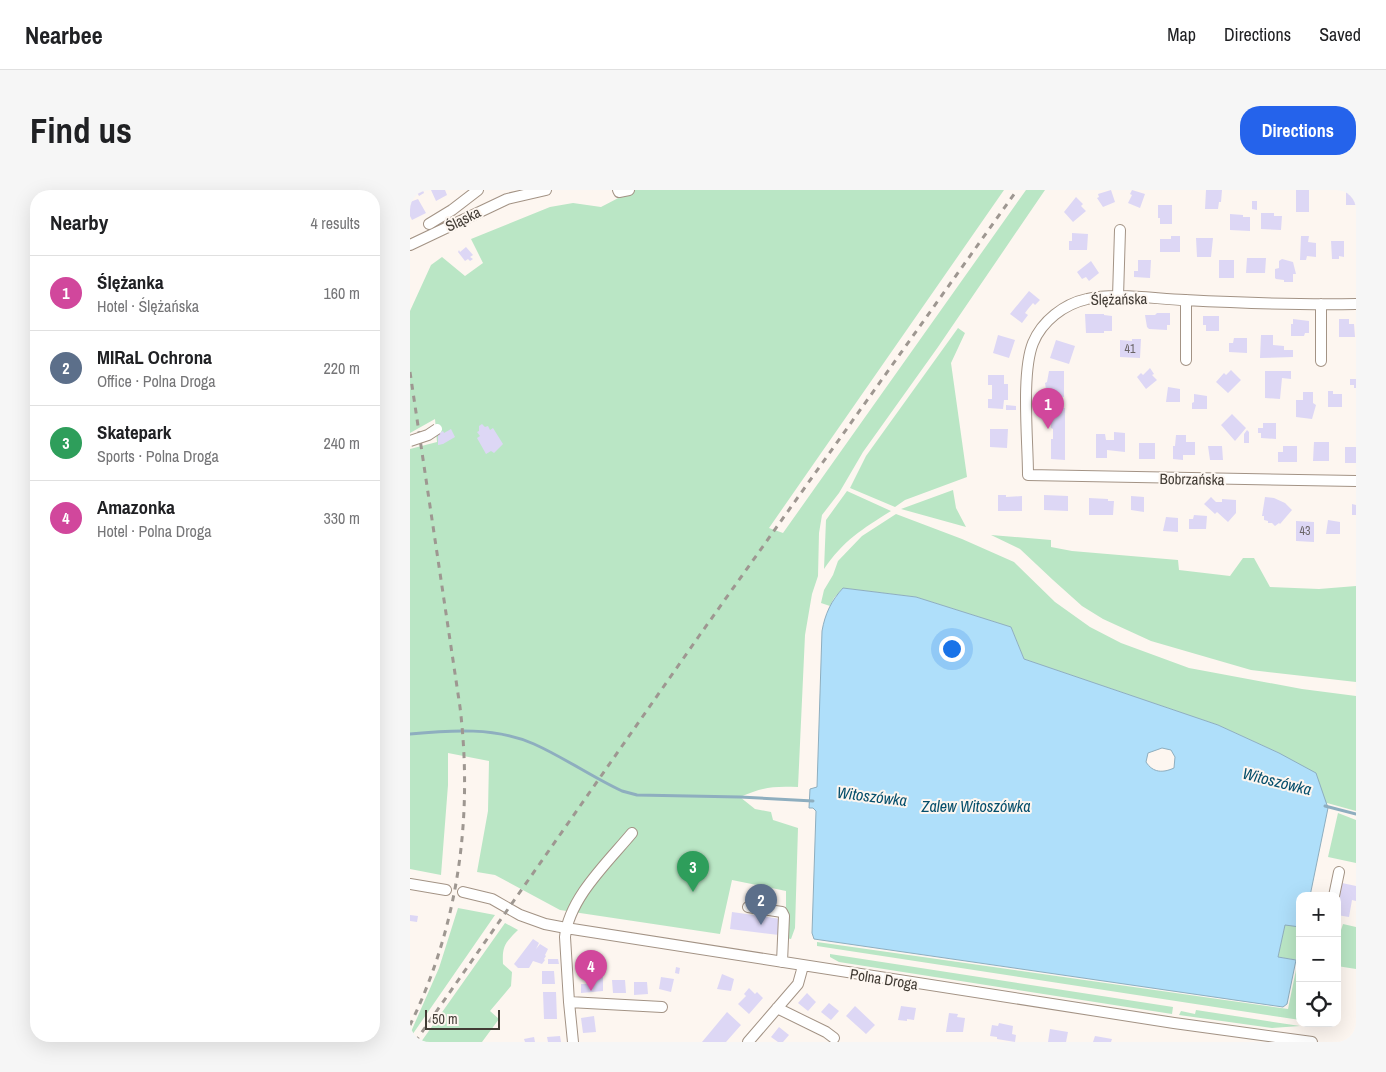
<!DOCTYPE html>
<meta charset="utf-8">
<style>
:root{--surface:#fff;--page:#f6f6f6;--text:#202124;--muted:#757577;--line:#e0e0e0;--accent:#2563eb}
body{margin:0;font-family:"Archivo Narrow",sans-serif;background:var(--page);color:var(--text)}
.controls{position:absolute;right:15px;bottom:15px;display:grid;overflow:hidden;border-radius:10px;box-shadow:0 5px 20px #0002}
.controls button{width:45px;height:45px;display:grid;place-items:center;padding:0;border:0;border-bottom:1px solid var(--line);background:var(--surface);color:var(--text);font:25px sans-serif}
.scale{position:absolute;left:15px;bottom:12px;width:75px;box-sizing:border-box;padding-left:5px;border:2px solid #423c35;border-top:0;font-size:14px;line-height:18px;white-space:nowrap;color:#423c35;-webkit-text-stroke:4px #fdf6f0;paint-order:stroke}
.you{position:absolute;left:541px;top:458px;width:18px;height:18px;margin:-12px;border:4px solid #fff;border-radius:50%;background:#1a73e8;box-shadow:0 0 0 8px #1a73e833}
.badge{display:grid;place-items:center;width:32px;height:32px;border-radius:50%;background:var(--accent);color:#fff;font-size:16px;font-weight:700}
.pin{position:absolute;translate:-50% -41px;filter:drop-shadow(0 1px 2px #0008)}
.pin::after{content:'';position:absolute;top:26px;width:18px;height:15px;background:inherit;clip-path:polygon(0 0,100% 0,50% 100%)}
.list{margin:0;padding:0;list-style:none}
h2{display:flex;justify-content:space-between;align-items:center;height:65px;margin:0;padding:0 20px;font-size:21px}
h2 small{font-size:16px;font-weight:400;color:var(--muted)}
.list li{display:grid;grid-template-columns:32px 1fr auto;gap:15px;align-items:center;box-sizing:border-box;height:75px;padding:0 20px;border-top:1px solid var(--line)}
.list b{display:block;font-size:19px;white-space:nowrap}
.list p{margin:0;font-size:16px;white-space:nowrap;color:var(--muted)}
.list em{font-size:16px;font-style:normal;color:var(--muted)}
.icon{flex:none;width:28px;height:28px;fill:none;stroke:currentColor;stroke-width:2;stroke-linecap:round;stroke-linejoin:round}
.map{position:relative;flex:none;width:946px;height:852px;overflow:hidden;border-radius:20px}
header{display:flex;align-items:center;gap:30px;box-sizing:border-box;height:70px;padding:0 25px;background:var(--surface);border-bottom:1px solid var(--line)}
header strong{font-size:24px}
nav{display:flex;gap:28px;margin-inline-start:auto;font-size:18px}
.intro{display:flex;align-items:center;justify-content:space-between;box-sizing:border-box;height:120px;padding:0 30px}
h1{margin:0;font-size:35px}
.button{padding:12px 22px;border-radius:20px;background:var(--accent);color:#fff;font-size:18px;font-weight:700}
main{display:flex;gap:30px;padding:0 30px}
aside{flex:1;background:var(--surface);border-radius:20px;box-shadow:0 5px 20px #0002}
.map>svg:first-child{display:block}
.green{fill:#bae6c5}
.water{fill:#afdffa;stroke:#8eaebf;fill-rule:evenodd}
.lines{fill:none;stroke-linecap:round;stroke-linejoin:round}
.stream{stroke:#8eaebf;stroke-width:3}
.building{fill:#ddd7f5}
.minor-casing{stroke:#a39385;stroke-width:12}
.minor{stroke:#fff;stroke-width:10}
.rail{stroke:#9e9791;stroke-width:3;stroke-dasharray:6 6;stroke-linecap:butt}
.minor-bridge-casing{stroke:#a39385;stroke-width:12;stroke-linecap:butt}
.minor-bridge{stroke:#fff;stroke-width:10}
.labels{text-anchor:middle;dominant-baseline:central;stroke-width:4;stroke-linejoin:round;paint-order:stroke}
.number-label{font-size:12px;fill:#696365}
.street-label{font-size:15px;fill:#423c35;stroke:#fdf6f0}
.water-label{font-size:16px;font-style:italic;fill:#054e6b;stroke:#fdf6f0}
</style>
<header>
<strong>Nearbee</strong>
<nav><a>Map</a><a>Directions</a><a>Saved</a></nav>
</header>
<div class="intro"><h1>Find us</h1><a class="button">Directions</a></div>
<main>
<aside>
<h2>Nearby<small>4 results</small></h2>
<ul class="list">
<li><span class="badge" style="background:#d1479c">1</span><div><b>Ślężanka</b><p>Hotel · Ślężańska</p></div><em>160 m</em></li>
<li><span class="badge" style="background:#5c6f8a">2</span><div><b>MIRaL Ochrona</b><p>Office · Polna Droga</p></div><em>220 m</em></li>
<li><span class="badge" style="background:#2e9e5b">3</span><div><b>Skatepark</b><p>Sports · Polna Droga</p></div><em>240 m</em></li>
<li><span class="badge" style="background:#d1479c">4</span><div><b>Amazonka</b><p>Hotel · Polna Droga</p></div><em>330 m</em></li>
</ul>
</aside>
<div class="map">
<svg width="946" height="852" viewBox="0 0 946 852">
<rect width="100%" height="100%" fill="#fdf6f0"/>
<path class="green" d="M217,0H594L359,338L373,343L616,0H635L528,157L453,262L429,303L412,325L409,343L408,386L402,404L395,445L388,597C363,596 353,597 330,607L345,619L361,622L363,630L388,638L385,738L381,749L376,748V701L322,690L310,744L150,720L85,685L67,682L78,621L79,571L38,563V595L31,685L0,679V259L27,252L25,229L0,243V121L21,75L32,67L55,86L73,73L61,49L140,17L163,13L191,17L216,4Z
M548,138L555,143L541,173L557,287L495,310L485,317L440,298L456,266Z
M543,300L546,318L556,337L491,319Z
M437,301L481,321C452,339 433,351 414,379L416,330Z
M486,324L552,349L604,372L645,412L680,437L711,453L779,478L892,499L946,506V621L917,613L918,618L869,563L808,535L614,469L601,437L506,407L433,398L424,408L420,416L411,413L414,400L423,385L428,371L452,346Z
M581,345L641,350V357L662,361L768,370L769,380L820,386L833,368H844L860,397L909,399L946,396V492L841,480L741,451L693,429L672,416L643,390L610,359Z
M928,623L946,630V673L918,667Z
M48,718L85,725L0,848V844L29,778Z
M95,733L108,740C95,753 92,756 93,774L102,782L101,796L80,821L89,829L72,852H11Z
M875,734L890,737V830L407,756V752L878,819L888,770L868,767Z
M933,734L946,737V779L927,776V740H931Z
M420,764L763,817L762,824L429,772L420,767Z
M786,820L890,836L862,838L769,825L771,821L785,824Z"/>
<path class="water" d="M433,398L506,407L601,437L614,469L808,535L869,563L906,583L918,618L900,706H890V737L875,735L868,767L886,770L877,814L873,817L404,749L402,743L406,621L403,618H399L400,599L407,597L412,441C415,424 421,411 433,398ZM752,558L761,560L765,567L764,578C753,583 743,583 736,572L738,563Z"/>
<g class="lines">
<path class="stream" d="M0,544C41,540 86,537 124,554C155,568 182,587 212,601L227,605L330,607L403,611
M915,616L946,624"/>
</g>
<path class="building" d="M6,0H13L14,3L9,6Z
M21,0H35L37,5L26,11Z
M701,0L705,12L693,17L687,8L689,7L688,4Z
M722,0L735,4L730,18L718,13L722,5L720,4Z
M796,0H812L811,12H809L808,19H795Z
M886,0H899V22H886Z
M936,0H946V15H936Z
M666,7L673,14L671,16L676,21L663,32L654,22Z
M8,9L16,23L2,30L0,26V12Z
M842,11H847V20L842,19Z
M748,15H762V34H750V28H748Z
M851,23H864V26H872L871,40L851,39Z
M820,24L833,25V27H840V41L820,40Z
M662,43L678,44L677,60H659V51H662Z
M761,46H770V62H750V49H761Z
M891,46H899L898,52L906,53V67L897,66L896,70H890Z
M786,48H803L801,67H787Z
M921,51H934V67L929,66V69H922Z
M56,57L63,65L60,67L63,69L60,71L58,69L55,71L48,62L49,60L50,62Z
M837,68H856L855,83H836Z
M872,69L883,72L886,84H883V92H874V90L866,89L865,88V79L869,78V71Z
M728,70H741L740,88L724,87V81H728Z
M809,70H824V88H809Z
M681,71L689,83L679,91L676,87L672,89L667,82Z
M619,101L630,110L625,115L623,113L618,119L615,123L618,125L612,133L600,124Z
M747,123H760V135H757V140L739,139L737,137L735,125H745Z
M675,124H694V125L702,126V141H694V143H676Z
M793,126H809V141H796V135H793Z
M883,129L899,131V143H895L894,146H881V134H883Z
M929,129H939V134H944L945,147H929Z
M588,145L605,150L599,168L583,163Z
M851,145H863V155L874,156V160H883V167L850,168Z
M824,148H837V163L819,162V153H823Z
M722,149H731L730,168L710,167V150L722,151Z
M646,150L665,156L659,174L640,168Z
M740,178L744,184L742,185L747,190L736,199L727,187L731,183L733,185Z
M821,180L831,190L818,203L806,192L814,183L816,185Z
M639,181H654V207L637,206L635,193L637,192Z
M855,181H881V189L872,188L870,209L855,208Z
M578,185H594V194H598V210H594L593,219L578,218V209H582V195H578Z
M940,189H946V198H944V195H940Z
M758,197L770,199V212H756Z
M918,201H923V204H932V217H918Z
M893,202H903V213L906,215L902,229L886,227V210H893Z
M784,204L797,206V219H782V213L784,212Z
M596,215L606,216V220H596Z
M641,218H655V270L641,269V249H643V239L641,238Z
M822,224L836,238L825,251L811,235Z
M853,233H866V249L851,248V243H848V238H853Z
M72,234L75,237L78,236L80,240L83,238L93,254L84,263L81,261L76,264L67,248L70,246L67,242L69,241V236Z
M41,239L45,247L33,254L28,255V244L33,241L34,243Z
M580,239H598L597,258L580,257Z
M837,240L839,242V253H834V244Z
M704,242L715,243V262L697,260V268H686V244H695L696,250H704Z
M766,245H776V252H785V265H773V270L763,269V256H765Z
M904,252H919V271H903Z
M729,253H745V269H729Z
M798,256H812L813,270H800Z
M873,256H887V272H868V262H873Z
M935,257H946V273H935Z
M588,305H596V307L612,306V321H588Z
M634,305L658,306V321L634,320Z
M721,306L734,307V322L721,320Z
M801,307L806,312H812V309L826,310V323L818,332L807,322L805,324L794,314Z
M855,307L864,308L875,313L882,320L870,334L869,333L865,336L862,333H858V331L854,330V326H852Z
M679,308L698,309V311H704L703,325H679Z
M942,314L946,315V325H942Z
M784,325L797,326L796,339H779V329H783Z
M756,327L768,328V342L753,341Z
M918,330L930,332V344H916Z
M886,331L904,332V352L886,351Z
M932,693L946,696V711L942,710L939,727L927,725V716Z
M322,722L371,729L369,745L320,739Z
M0,725L8,726L7,732L0,731Z
M123,749L129,753L126,759L130,754L138,759L135,765L136,766L134,769L135,770L132,774L123,771L119,778H108L104,774Z
M182,765L183,778L170,779V766Z
M138,769H148L149,774H138Z
M266,777L270,778L269,784L265,783Z
M132,781H144L145,794H132Z
M312,784L324,789L321,801L307,799Z
M193,787V801L171,803V794H177V791L188,790V788Z
M251,787L264,789L261,802L249,799Z
M202,790H215L216,803H203Z
M224,792H237L238,804L224,805Z
M339,798L345,804L347,802L353,808L339,824L328,814L336,806L334,804Z
M133,802H146L147,829H134Z
M397,803L406,812L398,821L388,813Z
M419,813L429,821L421,830L411,822Z
M445,816L465,835L456,844L436,826Z
M491,816L506,818L504,830L497,829V831L488,830Z
M317,822L331,835L316,852H292Z
M539,823L548,824L547,827L555,828L553,842H536Z
M184,826L186,842L173,843L171,828Z
M589,833L603,836L602,844L606,845L605,852L587,849V847L580,846L582,835L588,836Z
M369,837L379,845L373,852H368L361,847Z
M640,839L658,842L656,852H638Z
M150,846L151,852H138L137,847Z
M685,846L702,849L701,852H683Z
M124,847L125,852H115L114,849Z"/>
<g class="lines">
<g class="minor-casing">
<path id="minor" d="M208,0L209,2L219,0
M19,34L42,20L68,0
M0,55L97,9L136,0
M708,107L710,40
M911,114V171
M946,114C889,115 832,113 775,110C745,109 706,102 677,109C654,114 632,131 623,153C611,183 618,251 618,285L946,291
M776,170V110
M0,694L36,700
M53,702L82,709L110,725L135,734L156,738L764,833L902,852
M924,706L929,682
M338,717L372,722L374,726L372,772
M159,812L252,817
M367,818L416,842L424,848
M163,852L159,812L155,747C159,708 198,672 222,643
M338,852L388,794L393,776"/>
</g>
<use href="#minor" class="minor"/>
<path class="rail" d="M0,182L50,517C63,626 49,735 0,835
M5,852L289,446L607,0"/>
<g class="minor-bridge-casing">
<path id="minor-bridge" d="M0,251L18,245L27,239"/>
</g>
<use href="#minor-bridge" class="minor-bridge"/>
</g>
<g class="labels">
<g class="number-label">
<text x="720" y="159">41</text>
<text x="895" y="341">43</text>
</g>
<g class="street-label">
<text transform="translate(53 29) rotate(-26)">Śląska</text>
<text transform="translate(709 109) rotate(-1)">Ślężańska</text>
<text transform="translate(782 289) rotate(1)">Bobrzańska</text>
<text transform="translate(474 789) rotate(9)">Polna Droga</text>
</g>
<g class="water-label">
<text transform="translate(867 591) rotate(14)">Witoszówka</text>
<text transform="translate(462 606) rotate(7)">Witoszówka</text>
<text x="566" y="616">Zalew Witoszówka</text>
</g>
</g>
</svg>
<div class="controls">
<button>+</button>
<button>−</button>
<button><svg class="icon" aria-label="locate" viewBox="0 0 24 24"><circle cx="12" cy="12" r="6"/><path d="M12 2v4M12 18v4M2 12h4M18 12h4"/></svg></button>
</div>
<div class="scale">50 m</div>
<div class="you"></div>
<div class="pin badge" style="left:638px;top:239px;background:#d1479c">1</div>
<div class="pin badge" style="left:351px;top:735px;background:#5c6f8a">2</div>
<div class="pin badge" style="left:283px;top:702px;background:#2e9e5b">3</div>
<div class="pin badge" style="left:181px;top:801px;background:#d1479c">4</div>
</div>
</main>
